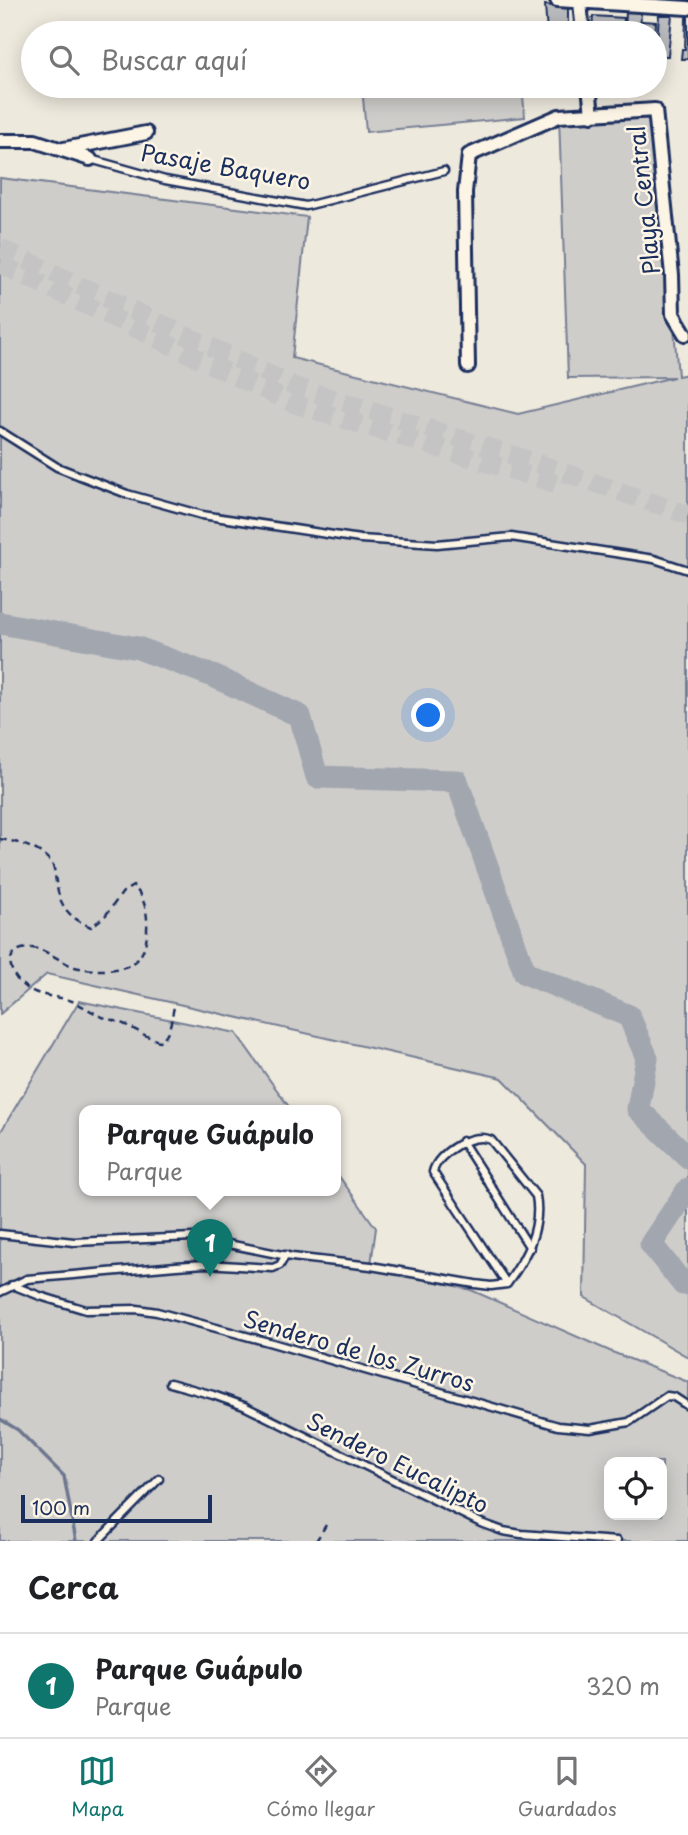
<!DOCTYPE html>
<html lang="es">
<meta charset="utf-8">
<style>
:root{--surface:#fff;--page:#f2f2f2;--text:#202124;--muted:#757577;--line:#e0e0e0;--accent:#0f766e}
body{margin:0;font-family:"Playpen Sans",sans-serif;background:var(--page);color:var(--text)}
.controls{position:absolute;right:21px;bottom:21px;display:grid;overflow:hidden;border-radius:14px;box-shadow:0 4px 18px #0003}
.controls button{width:63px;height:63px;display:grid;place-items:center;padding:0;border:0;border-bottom:2px solid var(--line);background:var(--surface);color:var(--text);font:35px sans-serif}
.scale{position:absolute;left:21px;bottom:18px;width:191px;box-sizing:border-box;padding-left:7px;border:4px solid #1b2f5e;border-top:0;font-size:19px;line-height:24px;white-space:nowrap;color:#1b2f5e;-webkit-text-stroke:5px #fcf5e5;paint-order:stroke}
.you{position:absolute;left:429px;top:716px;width:24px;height:24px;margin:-18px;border:5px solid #fff;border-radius:50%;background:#1a73e8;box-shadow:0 0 0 10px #1a73e833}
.badge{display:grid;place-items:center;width:46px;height:46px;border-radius:50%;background:var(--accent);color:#fff;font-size:23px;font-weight:700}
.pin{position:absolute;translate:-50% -58px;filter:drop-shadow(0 2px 4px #0008)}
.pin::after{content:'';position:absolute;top:37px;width:24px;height:21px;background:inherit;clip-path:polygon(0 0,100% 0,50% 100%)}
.popup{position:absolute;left:79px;top:1105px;width:262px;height:91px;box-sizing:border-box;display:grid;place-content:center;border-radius:14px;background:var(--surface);filter:drop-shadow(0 2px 5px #0005);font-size:23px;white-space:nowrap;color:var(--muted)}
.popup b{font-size:26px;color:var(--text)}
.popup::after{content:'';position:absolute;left:50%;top:100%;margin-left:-14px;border:14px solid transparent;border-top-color:var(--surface)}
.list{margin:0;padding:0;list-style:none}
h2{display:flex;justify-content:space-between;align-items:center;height:91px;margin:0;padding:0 28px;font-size:30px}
h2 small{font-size:23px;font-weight:400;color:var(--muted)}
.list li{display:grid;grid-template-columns:46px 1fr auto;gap:21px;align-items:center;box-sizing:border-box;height:105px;padding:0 28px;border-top:2px solid var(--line)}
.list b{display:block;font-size:26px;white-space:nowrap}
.list p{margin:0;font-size:23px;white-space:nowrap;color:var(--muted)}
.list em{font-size:23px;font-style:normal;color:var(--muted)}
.icon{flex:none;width:38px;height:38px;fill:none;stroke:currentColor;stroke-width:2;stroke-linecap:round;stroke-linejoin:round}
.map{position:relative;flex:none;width:688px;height:1541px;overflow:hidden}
.search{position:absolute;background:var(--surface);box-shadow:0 4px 18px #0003;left:21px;right:21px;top:21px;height:77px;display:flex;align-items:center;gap:18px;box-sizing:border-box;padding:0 24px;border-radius:38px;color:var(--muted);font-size:26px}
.sheet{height:196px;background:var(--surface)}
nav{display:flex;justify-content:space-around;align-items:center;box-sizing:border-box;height:98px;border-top:2px solid var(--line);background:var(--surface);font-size:19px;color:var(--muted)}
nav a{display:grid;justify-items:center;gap:4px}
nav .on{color:var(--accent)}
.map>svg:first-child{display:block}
.green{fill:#cfcdca;stroke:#757e94;stroke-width:2;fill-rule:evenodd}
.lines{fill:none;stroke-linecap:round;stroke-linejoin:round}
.stream{stroke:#6c778f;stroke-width:3.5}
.river{stroke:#a2a7af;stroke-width:23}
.building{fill:#babbbe;stroke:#1b2f5e;stroke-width:2}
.primary-tunnel{stroke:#c4c4c4;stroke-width:19;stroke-dasharray:19 10;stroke-linecap:butt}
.lane-casing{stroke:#1b2f5e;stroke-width:11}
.street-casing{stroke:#1b2f5e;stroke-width:18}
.path{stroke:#1b2f5e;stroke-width:2.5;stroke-dasharray:7 5;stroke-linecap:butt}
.lane{stroke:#fcf5e5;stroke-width:6}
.street{stroke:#fcf5e5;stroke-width:12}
.labels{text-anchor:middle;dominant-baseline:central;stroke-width:5;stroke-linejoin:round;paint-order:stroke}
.street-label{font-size:23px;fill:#1b2f5e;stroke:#fcf5e5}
</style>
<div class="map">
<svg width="688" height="1541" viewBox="0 0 688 1541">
<rect width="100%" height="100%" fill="#eee9dd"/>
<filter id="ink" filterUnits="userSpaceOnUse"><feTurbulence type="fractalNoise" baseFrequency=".0143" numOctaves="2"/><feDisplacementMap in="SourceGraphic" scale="14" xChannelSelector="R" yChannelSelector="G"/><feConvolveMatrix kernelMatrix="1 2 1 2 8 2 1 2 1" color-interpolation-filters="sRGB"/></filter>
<g filter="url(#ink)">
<path class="green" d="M362,86H522L525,117L366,132Z
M656,112L678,376L688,374V1357L584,1297L586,1164L502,1078L47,974L0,1014V178L307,217L292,358L518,414L674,377L568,378L559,116Z
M79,1001L236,1033L292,1111H84V1191H336V1172L376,1228L371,1264L471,1290L612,1352L688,1382V1541H0V1133ZM609,1462H662V1515H609Z"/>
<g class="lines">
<path class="stream" d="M0,1419L18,1430L64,1476L76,1541"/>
<path class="river" d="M0,623L138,648L213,676L300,716L317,777L457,781L525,973L629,1016L647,1058L638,1109L688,1157
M688,1189L651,1244L683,1284L688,1283"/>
</g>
<path class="building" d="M545,5L568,8V33H547Z
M626,12H641L640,33H625Z
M659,15H672L668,56H656Z
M593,16L624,18L623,31L592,30Z
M686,18H688V59H681L682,49H685Z
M642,21L656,22L655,38V33H641Z"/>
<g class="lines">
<path class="primary-tunnel" d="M0,248L296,387L522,458L688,515
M0,264L294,404L557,484"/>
<g class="lane-casing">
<path id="lane" d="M90,159L165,180L306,206L444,171
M0,431L57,467L127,494L202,515L360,539L437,544L511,537L654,559L688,570
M462,1141L530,1248
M0,1234L74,1242L194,1237L292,1257L371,1266L475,1284L491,1286L507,1284C526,1258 542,1228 536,1196L491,1140C473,1131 437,1153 433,1172L507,1284
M12,1285L40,1296L86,1310L137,1309L157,1312L272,1343L558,1426L590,1429L629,1422L667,1396L674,1397L688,1406
M0,1292L27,1279L176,1266L205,1264L273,1268L280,1265L286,1255
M170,1383L213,1395L244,1406L481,1523L503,1531L521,1534L617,1541
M98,1541L159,1479"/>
</g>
<g class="street-casing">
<path id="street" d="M557,0L688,8
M580,2L583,33
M589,86L592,115
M0,141H35L90,159
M64,149L146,133
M468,366L465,192L469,155L559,116L655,110L672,275L673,314L685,334"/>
</g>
<path class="path" d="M0,839C17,842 44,848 53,866C55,870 55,877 56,882C60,907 68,917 91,927L105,916L123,892L133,886C145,897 148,914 147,930C147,940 144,953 137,960C124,973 91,971 75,967C60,962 47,949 31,948C0,947 8,979 30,990C43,997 58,996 72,1001C81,1005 91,1011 100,1016C108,1019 117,1021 126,1025C137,1030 146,1037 159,1041C171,1035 171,1019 174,1007
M316,1541L326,1525"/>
<use href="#lane" class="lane"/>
<use href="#street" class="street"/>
</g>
</g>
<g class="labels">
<g class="street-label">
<text transform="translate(226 166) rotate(10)">Pasaje Baquero</text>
<text transform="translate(643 200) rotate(-96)">Playa Central</text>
<text transform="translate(359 1350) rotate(16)">Sendero de los Zurros</text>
<text transform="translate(398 1462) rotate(26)">Sendero Eucalipto</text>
</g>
</g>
</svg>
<div class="controls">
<button><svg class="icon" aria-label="locate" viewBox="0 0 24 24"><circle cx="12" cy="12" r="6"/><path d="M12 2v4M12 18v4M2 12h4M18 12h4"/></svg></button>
</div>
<div class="scale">100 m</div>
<div class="you"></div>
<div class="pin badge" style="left:210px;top:1277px">1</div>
<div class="popup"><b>Parque Guápulo</b>Parque</div>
<div class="search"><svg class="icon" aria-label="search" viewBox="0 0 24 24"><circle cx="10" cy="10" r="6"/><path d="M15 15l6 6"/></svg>Buscar aquí</div>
</div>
<section class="sheet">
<h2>Cerca<small></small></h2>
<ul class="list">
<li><span class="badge">1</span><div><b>Parque Guápulo</b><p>Parque</p></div><em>320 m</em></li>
</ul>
</section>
<nav>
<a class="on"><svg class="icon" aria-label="map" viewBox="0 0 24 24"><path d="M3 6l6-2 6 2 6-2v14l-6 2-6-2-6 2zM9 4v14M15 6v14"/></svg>Mapa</a>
<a><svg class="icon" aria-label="directions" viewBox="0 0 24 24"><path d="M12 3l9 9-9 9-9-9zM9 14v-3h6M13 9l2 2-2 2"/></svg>Cómo llegar</a>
<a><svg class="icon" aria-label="saved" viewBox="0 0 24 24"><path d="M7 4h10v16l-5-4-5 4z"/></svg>Guardados</a>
</nav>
